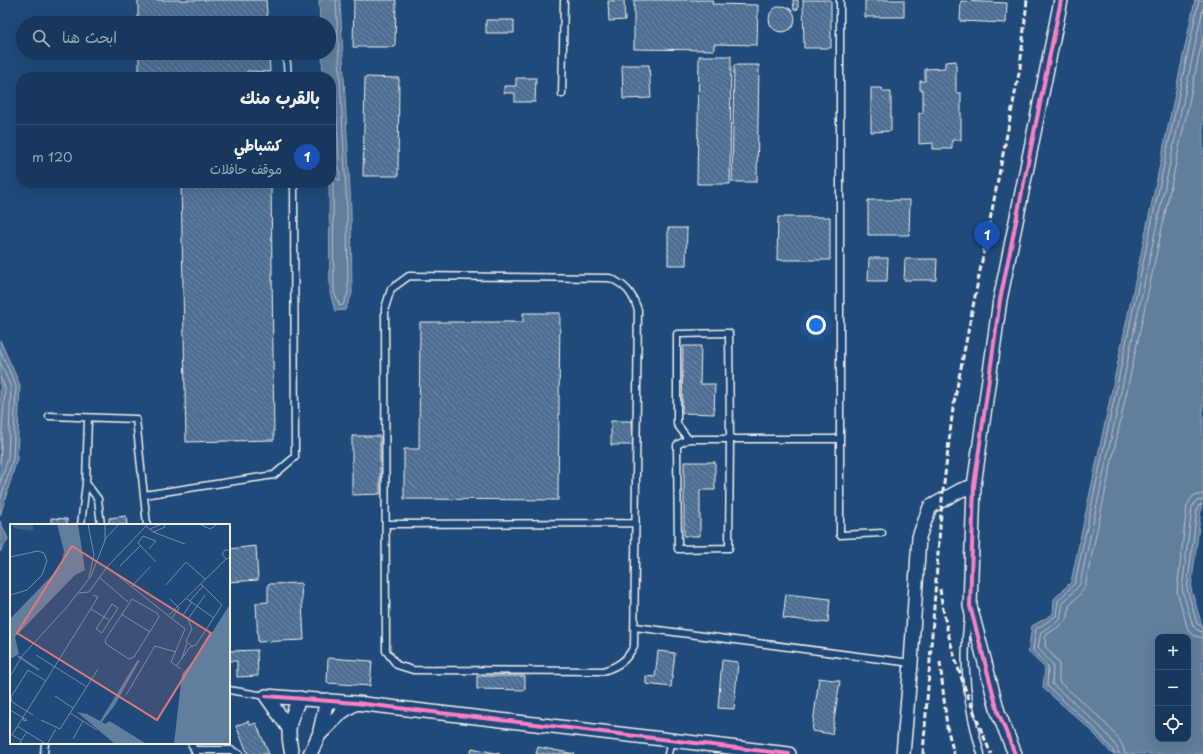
<!DOCTYPE html>
<html lang="ar">
<meta charset="utf-8">
<style>
:root{--surface:#17385c;--page:#203f62;--text:#f1f3f6;--muted:#9eacbb;--line:#365272;--accent:#ffd166}
body{margin:0;font-family:"Playpen Sans","Playpen Sans Arabic",sans-serif;background:var(--page);color:var(--text);direction:rtl}
.controls{position:absolute;right:12px;bottom:12px;display:grid;overflow:hidden;border-radius:8px;box-shadow:0 4px 16px #0002}
.controls button{width:36px;height:36px;display:grid;place-items:center;padding:0;border:0;border-bottom:1px solid var(--line);background:var(--surface);color:var(--text);font:20px sans-serif}
.you{position:absolute;left:816px;top:325px;width:14px;height:14px;margin:-10px;border:3px solid #fff;border-radius:50%;background:#1a73e8;box-shadow:0 0 0 6px #1a73e833}
.badge{display:grid;place-items:center;width:26px;height:26px;border-radius:50%;background:var(--accent);color:#fff;font-size:13px;font-weight:700}
.pin{position:absolute;translate:-50% -33px;filter:drop-shadow(0 1px 2px #0008)}
.pin::after{content:'';position:absolute;top:21px;width:14px;height:12px;background:inherit;clip-path:polygon(0 0,100% 0,50% 100%)}
.list{margin:0;padding:0;list-style:none}
h2{display:flex;justify-content:space-between;align-items:center;height:52px;margin:0;padding:0 16px;font-size:17px}
h2 small{font-size:13px;font-weight:400;color:var(--muted)}
.list li{display:grid;grid-template-columns:26px 1fr auto;gap:12px;align-items:center;box-sizing:border-box;height:64px;padding:0 16px;border-top:1px solid var(--line)}
.list b{display:block;font-size:15px;white-space:nowrap}
.list p{margin:0;font-size:13px;white-space:nowrap;color:var(--muted)}
.list em{font-size:13px;font-style:normal;color:var(--muted)}
.icon{flex:none;width:22px;height:22px;fill:none;stroke:currentColor;stroke-width:2;stroke-linecap:round;stroke-linejoin:round}
.map{position:relative;flex:none;width:1203px;height:754px;overflow:hidden;direction:ltr}
.search{position:absolute;background:var(--surface);box-shadow:0 4px 16px #0002;left:16px;top:16px;width:320px;height:44px;display:flex;align-items:center;gap:10px;box-sizing:border-box;padding:0 14px;border-radius:22px;color:var(--muted);font-size:15px}
.panel{position:absolute;background:var(--surface);box-shadow:0 4px 16px #0002;left:16px;top:72px;width:320px;height:116px;border-radius:16px;direction:rtl}
.map>svg:first-child{display:block}
.water{fill:#627e9d;stroke:#9cacbb;fill-rule:evenodd}
.lines{fill:none;stroke-linecap:round;stroke-linejoin:round}
.shore{stroke:#bac3ca;stroke-width:1}
.building{fill:url(#building-back-hatch);stroke:#f4f1e8}
.service-casing{stroke:#f4f1e8;stroke-width:9}
.minor-casing{stroke:#f4f1e8;stroke-width:16}
.service{stroke:#1f4a7a;stroke-width:6}
.minor{stroke:#1f4a7a;stroke-width:13}
.rail{stroke:#f4f1e8;stroke-width:3;stroke-dasharray:6 3;stroke-linecap:butt}
.cycleway-casing{stroke:#1f4a7a;stroke-width:6}
.cycleway{stroke:#ff80c0;stroke-width:4}
.inset-river{fill:none;stroke:#627e9d;stroke-width:2}
.inset-road{fill:none;stroke:#748da6;stroke-width:1}
.view{fill:#e27875;fill-opacity:0.15;stroke:#e27875;stroke-width:2}
.inset-edge{fill:none;stroke:#f4f1e8;stroke-width:2}
</style>
<div class="map">
<svg width="1203" height="754" viewBox="0 0 1203 754">
<defs>
<pattern id="building-back-hatch" width="6" height="6" patternUnits="userSpaceOnUse"><rect width="6" height="6" fill="#4d6e92"/><path d="M-1 5l2 2M0 0l6 6M5-1l2 2" fill="none" stroke="#708aa6"/></pattern>
</defs>
<rect width="100%" height="100%" fill="#1f4a7a"/>
<filter id="ink" filterUnits="userSpaceOnUse"><feTurbulence type="fractalNoise" baseFrequency=".025" numOctaves="2"/><feDisplacementMap in="SourceGraphic" scale="8" xChannelSelector="R" yChannelSelector="G"/><feConvolveMatrix kernelMatrix="1 2 1 2 8 2 1 2 1" color-interpolation-filters="sRGB"/></filter>
<g filter="url(#ink)">
<path class="water" d="M319,0H340L351,210L352,294L345,310L335,311L330,293L329,183H331V77H323L322,53H329V23H320Z
M1195,0H1203V493L1191,589L1203,629V754H1112L1090,729L1043,688L1045,668L1028,652L1032,626L1053,614L1054,599L1071,582ZM1158,637H1188V739H1158Z
M0,340L20,385L17,459L0,516Z
M0,521L8,539L0,552Z"/>
<g class="lines">
<path class="shore" d="M331,81L333,78L335,80L340,180H338L331,174
M331,108L334,167L331,168
M331,180L333,183L334,292L340,306L343,305L348,293L347,210L336,0
M0,350L16,386L13,459L0,501
M0,362L11,387L8,458L0,484
M0,377L5,388L0,463
M1203,494L1193,496L1187,505L1177,591L1188,630L1195,636L1203,638
M1203,500L1196,501L1192,507L1182,589L1193,626L1197,630L1203,632
M1203,505H1199L1197,509L1187,589L1197,624L1203,627
M1114,754L1113,750L1093,727L1047,686L1048,667L1033,650L1036,629L1056,616L1058,601L1075,583L1199,0
M1119,754C1118,738 1066,696 1052,684L1053,665L1038,648L1041,632L1060,620L1063,603L1080,584L1203,8
M1125,754C1125,735 1074,695 1059,682V663L1045,646L1046,635L1064,623L1068,617L1069,606L1082,592L1085,586L1203,37"/>
</g>
<path class="building" d="M138,0H266L268,23H138Z
M354,0H396L395,47H353Z
M624,0L625,20L609,21L608,1Z
M634,0H713L712,4L758,5L757,45L714,44V50L634,49Z
M793,0H798V9L794,10Z
M803,0H831V48H804Z
M865,0H904V17H865Z
M961,1L1007,3L1006,23L960,21Z
M769 19a13 13 0 1 1 26 0a13 13 0 1 1-26 0Z
M486,20H514V33H486Z
M139,53H269L270,72L247,71V77H178V74H139Z
M699,56H731L730,184H697Z
M956,61V93H961V140H952V149H933V143L919,144V113H923V90H920V81H925V69L945,68V62Z
M622,65H649L651,98L623,99Z
M734,65H759L757,182H732Z
M365,77L399,78L398,176H363Z
M516,78H536L535,102H515V93H504V86H516Z
M871,88H882L883,92H891V131L871,132Z
M181,183H271L274,440L186,442Z
M868,200H910L909,235H868Z
M778,217H830V260H777Z
M668,228H687L686,265H668Z
M869,258H888L887,281H868Z
M905,259H937L936,280H904Z
M523,313H560L558,500L404,499V449H419L420,322H523Z
M683,346H701L700,384H715L714,414L682,413Z
M611,421H632L633,445H611Z
M352,436H380V494L352,495Z
M684,462H715V490H700V536H684Z
M126,516L127,525H109V518Z
M51,518L67,519V525H51Z
M256,546L258,580L229,582V549Z
M301,583L304,640L258,642L256,603L268,602V584Z
M786,594L830,599L828,623L783,618Z
M257,650L258,676L237,677V661H229V651Z
M658,651L675,653L671,687L646,684V676L655,677Z
M328,658L372,661L370,686L327,683Z
M722,660L738,662L734,709L718,708Z
M477,676H525V690L477,689Z
M819,678L840,681L832,734L812,731Z
M248,721L250,725L256,723L269,754H248L236,726Z
M538,747L575,754H536Z
M472,748L500,754H470Z"/>
<g class="lines">
<g class="service-casing">
<path id="service" d="M840,0V535L882,533
M286,53L288,77
M562,94L564,0
M409,276L610,278C627,286 632,293 638,310L634,646C627,660 619,666 603,671L413,670L397,665L386,651L385,308L391,289Z
M49,416L136,419L147,525
M688,439L677,424V334L729,333L730,439H840
M688,439H730L729,548L678,549L677,445Z
M86,483L98,499L101,525
M144,495L274,475L295,457L294,183
M386,524L636,523
M81,525L86,483L88,418
M968,616C962,664 967,707 981,754
M635,627L911,663
M229,690L266,696
M191,743L196,754
M195,750H231L239,754
M44,754L45,743
M668,754L671,741"/>
</g>
<g class="minor-casing">
<path id="minor" d="M266,696L356,703L789,754
M266,696L288,727
M319,735L342,712L356,703
M292,754C286,729 289,720 300,698
M310,754L319,735L327,700
M903,754L911,663L919,537L930,507L961,490L974,486
M1015,754L998,712L970,606L974,486L1000,300L1061,0"/>
</g>
<use href="#service" class="service"/>
<use href="#minor" class="minor"/>
<path class="rail" d="M940,589C947,647 969,701 991,754
M940,662L947,727L954,754
M923,754L942,500L953,408L1020,68L1027,0"/>
<g class="cycleway-casing">
<path id="cycleway" d="M266,696L356,703L789,754
M1015,754L998,712L970,606L974,486L1000,300L1061,0"/>
</g>
<use href="#cycleway" class="cycleway"/>
</g>
</g>
<g transform="translate(10 524)">
<rect width="220" height="220" fill="#1f4a7a"/>
<path d="M0,0H23L24,7L7,5Z" fill="#3a5f88"/>
<path d="M47,0H68L75,46L65,51L5,113L9,130L2,134L0,133V95L51,42L54,27ZM220,80V220H164L172,150L188,131ZM130,136L105,181L92,198L95,200L100,197L137,220H105L67,188L77,190L90,197L127,137Z" fill="#627e9d"/>
<path d="M98,196H101L139,220H137Z" fill="#1f4a7a"/>
<path class="inset-river" d="M8,132L29,146"/>
<path class="inset-road" d="M78,0L84,31L79,53M95,0V16M189,0L200,5L208,0M136,2L143,8L155,3L154,0M140,5L152,0M143,8L175,20M139,25L146,17L133,12L128,19L146,38M220,26H215L212,30L216,35L220,34M0,33L28,27L34,29L37,37L32,51L17,66L0,71M110,42L130,22M97,43L175,105L161,138L171,145M89,53L118,78M156,61L176,38L195,55M122,62L140,43M69,69L79,68L97,43L138,0M122,75L147,89L149,93L124,133L119,135L96,120L95,116ZM160,75L169,84M177,75L204,94M180,77L193,62M81,85L94,93L86,105L92,109L108,84L102,80L94,93L99,96M111,90L140,108M159,91L216,35M162,94L169,84M178,95L173,91L182,78M183,123L176,117L182,105L178,95L195,71M26,131L77,163M172,134L177,119M167,141L180,123L186,121L212,81L191,60M0,153L12,132L57,83L81,52L96,14L109,0M116,171L145,122L166,128M45,172L63,184M0,186L17,196L14,197L13,194M60,189L87,206M23,191L2,178L1,173L18,146L36,157M31,196L50,205L88,145M7,202L36,220M63,215L73,197M11,216L2,211L88,73L83,71M13,220L10,218L17,208M37,220L46,205"/>
<path class="view" d="M62,22L201,109L147,196L7,109Z"/>
<rect width="220" height="220" class="inset-edge"/>
</g>
</svg>
<div class="controls">
<button>+</button>
<button>−</button>
<button><svg class="icon" aria-label="locate" viewBox="0 0 24 24"><circle cx="12" cy="12" r="6"/><path d="M12 2v4M12 18v4M2 12h4M18 12h4"/></svg></button>
</div>
<div class="you"></div>
<div class="pin badge" style="left:987px;top:254px;background:#1a4fb4">1</div>
<div class="search"><svg class="icon" aria-label="search" viewBox="0 0 24 24"><circle cx="10" cy="10" r="6"/><path d="M15 15l6 6"/></svg>ابحث هنا</div>
<section class="panel">
<h2>بالقرب منك<small></small></h2>
<ul class="list">
<li><span class="badge" style="background:#1a4fb4">1</span><div><b>كشباطي</b><p>موقف حافلات</p></div><em>120 m</em></li>
</ul>
</section>
</div>
